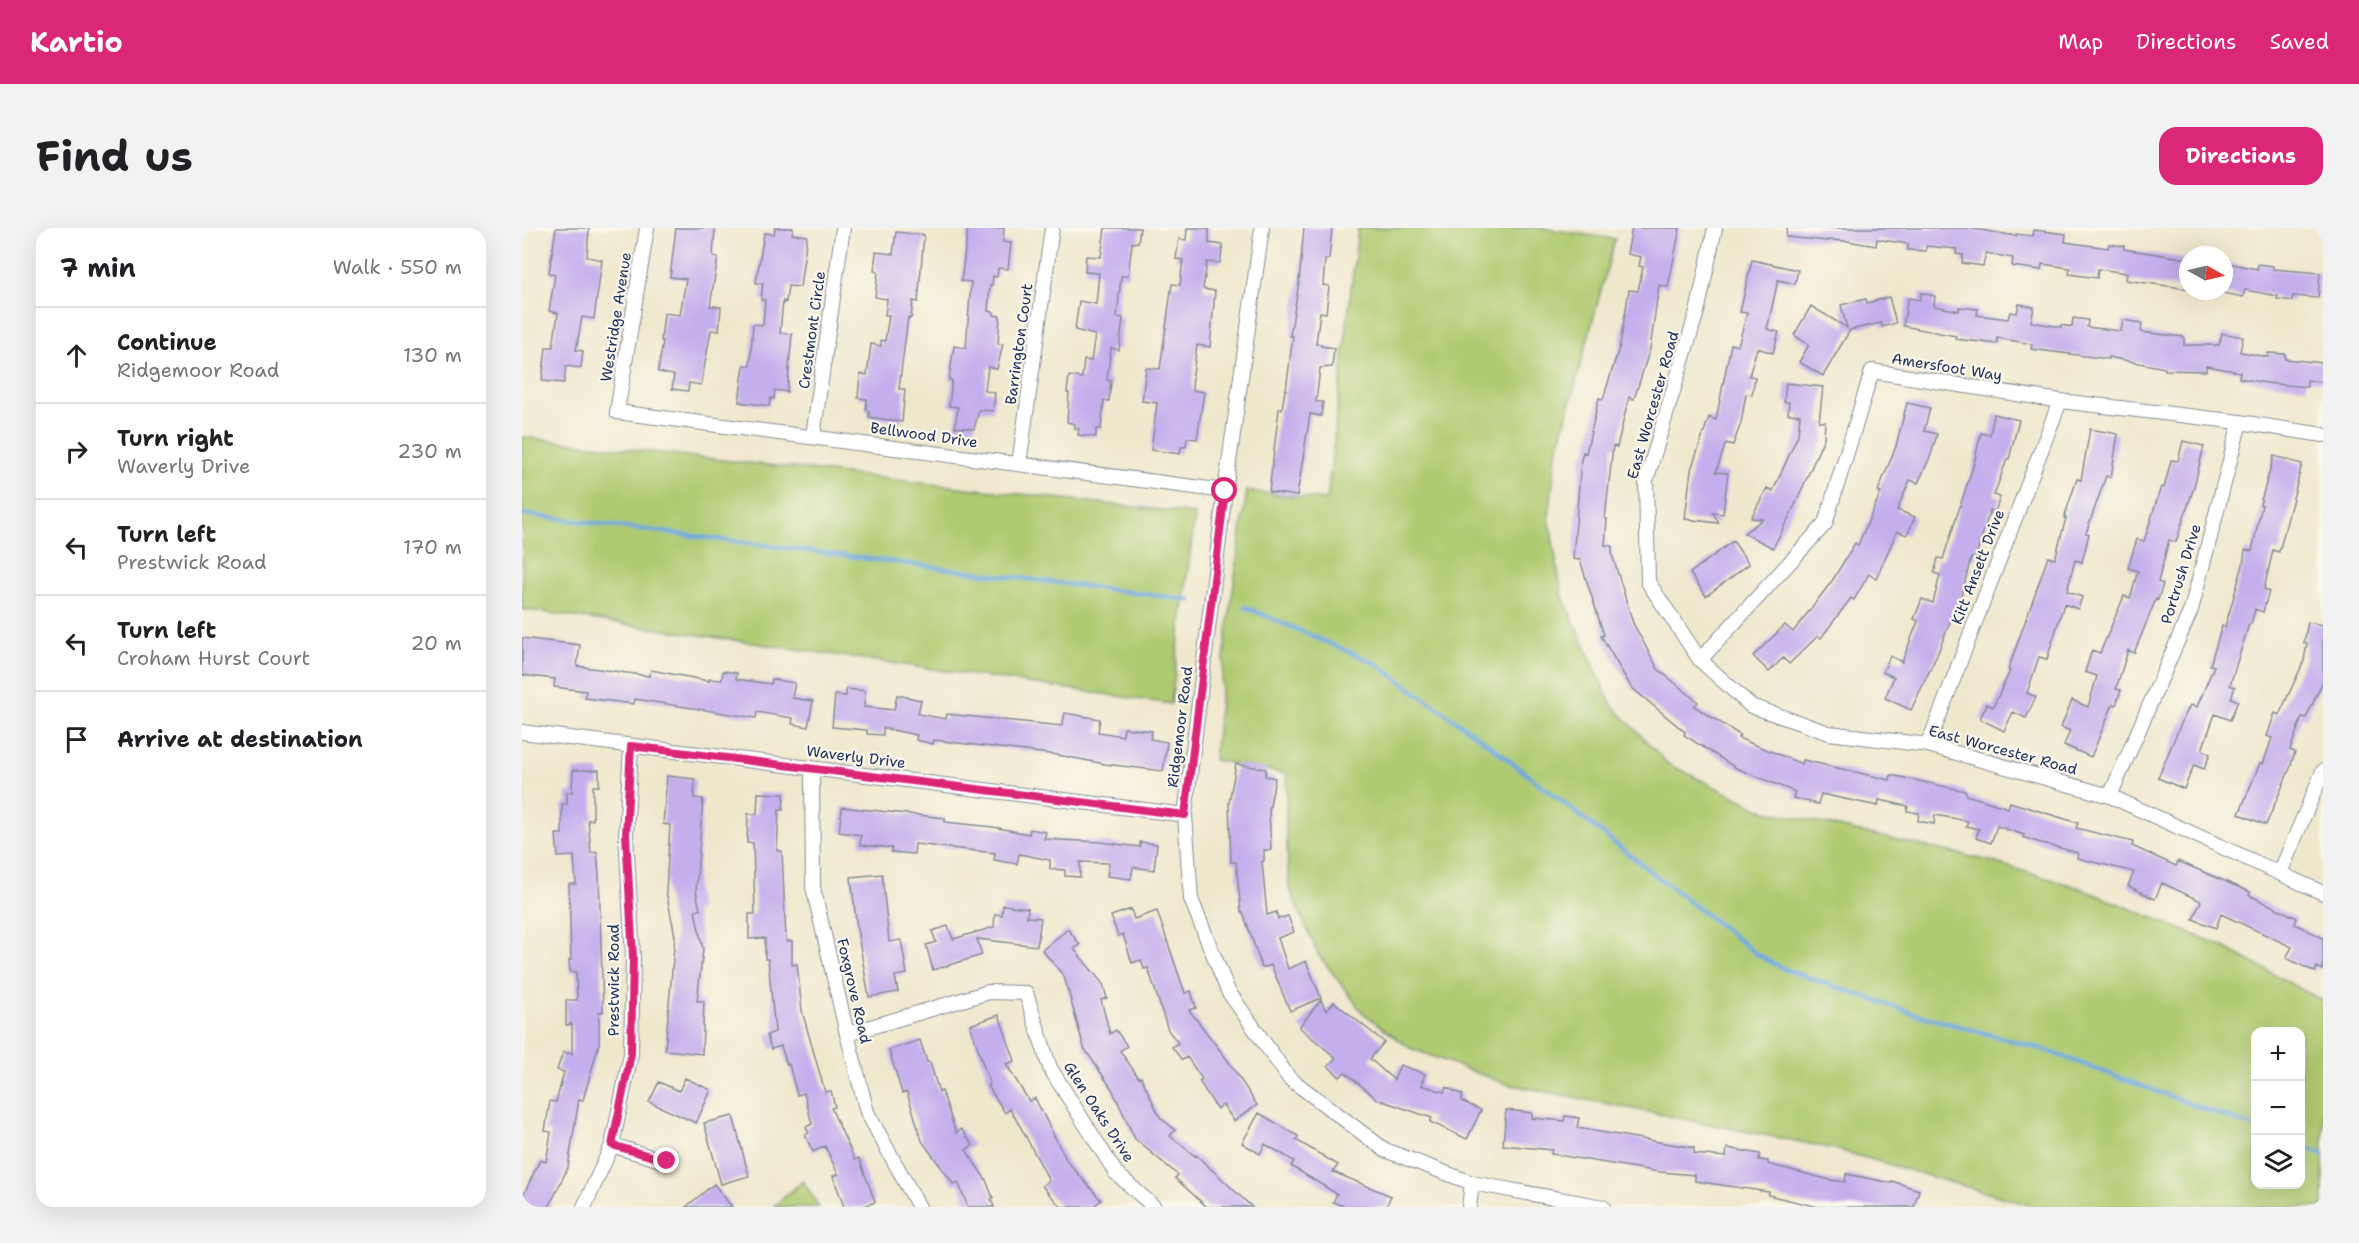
<!DOCTYPE html>
<meta charset="utf-8">
<style>
:root{--surface:#fff;--page:#f2f2f2;--text:#202124;--muted:#757577;--line:#e0e0e0;--accent:#db2777}
body{margin:0;font-family:"Shantell Sans",sans-serif;background:var(--page);color:var(--text)}
.controls{position:absolute;right:18px;bottom:18px;display:grid;overflow:hidden;border-radius:12px;box-shadow:0 6px 24px #0002}
.controls button{width:54px;height:54px;display:grid;place-items:center;padding:0;border:0;border-bottom:2px solid var(--line);background:var(--surface);color:var(--text);font:30px sans-serif}
.compass{position:absolute;left:1657px;top:18px;width:54px;height:54px;border-radius:50%;background:var(--surface);box-shadow:0 6px 24px #0002;rotate:98deg}
.stop{position:absolute;width:18px;height:18px;margin:-14px;border:4px solid #db2777;border-radius:50%;background:#fff}
.stop.end{background:#db2777;border-color:#fff;box-shadow:0 2px 6px #0008}
.list{margin:0;padding:0;list-style:none}
h2{display:flex;justify-content:space-between;align-items:center;height:78px;margin:0;padding:0 24px;font-size:26px}
h2 small{font-size:20px;font-weight:400;color:var(--muted)}
.list li{display:grid;grid-template-columns:39px 1fr auto;gap:18px;align-items:center;box-sizing:border-box;height:96px;padding:0 24px;border-top:2px solid var(--line)}
.list b{display:block;font-size:22px;white-space:nowrap}
.list p{margin:0;font-size:20px;white-space:nowrap;color:var(--muted)}
.list em{font-size:20px;font-style:normal;color:var(--muted)}
.icon{flex:none;width:33px;height:33px;fill:none;stroke:currentColor;stroke-width:2;stroke-linecap:round;stroke-linejoin:round}
.map{position:relative;flex:none;width:1801px;height:979px;overflow:hidden;border-radius:18px}
header{display:flex;align-items:center;gap:36px;box-sizing:border-box;height:84px;padding:0 30px;background:var(--accent);color:#fff}
header strong{font-size:28px}
nav{display:flex;gap:33px;margin-inline-start:auto;font-size:21px}
.intro{display:flex;align-items:center;justify-content:space-between;box-sizing:border-box;height:144px;padding:0 36px}
h1{margin:0;font-size:42px}
.button{padding:15px 27px;border-radius:18px;background:var(--accent);color:#fff;font-size:21px;font-weight:700}
main{display:flex;gap:36px;padding:0 36px}
aside{flex:1;background:var(--surface);border-radius:18px;box-shadow:0 6px 24px #0002}
.map>svg:first-child{display:block}
.green{fill:#afca70;stroke:#657c67;stroke-width:1.5;fill-rule:evenodd}
.lines{fill:none;stroke-linecap:round;stroke-linejoin:round}
.stream{stroke:#6ea9df;stroke-width:4.5}
.building{fill:#c5aeed}
.street-casing{stroke:#868c96;stroke-width:16}
.street{stroke:#fff;stroke-width:14}
.route{stroke:#db2777;stroke-width:8}
.labels{text-anchor:middle;dominant-baseline:central;stroke-width:4.5;stroke-linejoin:round;paint-order:stroke}
.street-label{font-size:15px;fill:#1b2f5e;stroke:#fbf7ec}
</style>
<header>
<strong>Kartio</strong>
<nav><a>Map</a><a>Directions</a><a>Saved</a></nav>
</header>
<div class="intro"><h1>Find us</h1><a class="button">Directions</a></div>
<main>
<aside>
<h2>7 min<small>Walk · 550 m</small></h2>
<ul class="list">
<li><svg class="icon" aria-label="ahead" viewBox="0 0 24 24"><path d="M12 20V5M6 11l6-6 6 6"/></svg><div><b>Continue</b><p>Ridgemoor Road</p></div><em>130 m</em></li>
<li><svg class="icon" aria-label="right" viewBox="0 0 24 24"><path d="M7 20v-9h11M14 6l5 5-5 5"/></svg><div><b>Turn right</b><p>Waverly Drive</p></div><em>230 m</em></li>
<li><svg class="icon" aria-label="left" viewBox="0 0 24 24"><path d="M17 20v-9H6M10 6l-5 5 5 5"/></svg><div><b>Turn left</b><p>Prestwick Road</p></div><em>170 m</em></li>
<li><svg class="icon" aria-label="left" viewBox="0 0 24 24"><path d="M17 20v-9H6M10 6l-5 5 5 5"/></svg><div><b>Turn left</b><p>Croham Hurst Court</p></div><em>20 m</em></li>
<li><svg class="icon" aria-label="arrive" viewBox="0 0 24 24"><path d="M6 21V4h12l-3 4 3 4H6"/></svg><div><b>Arrive at destination</b></div></li>
</ul>
</aside>
<div class="map">
<svg width="1801" height="979" viewBox="0 0 1801 979">
<rect width="100%" height="100%" fill="#fbf7ec"/>
<filter id="ink" filterUnits="userSpaceOnUse"><feTurbulence type="fractalNoise" baseFrequency=".0167" numOctaves="2"/><feDisplacementMap in="SourceGraphic" scale="12" xChannelSelector="R" yChannelSelector="G"/><feConvolveMatrix kernelMatrix="1 2 1 2 8 2 1 2 1" color-interpolation-filters="sRGB"/></filter>
<filter id="wash" filterUnits="userSpaceOnUse"><feTurbulence type="fractalNoise" baseFrequency=".008" numOctaves="4" result="noise"/><feDisplacementMap in="SourceGraphic" scale="24" xChannelSelector="R" yChannelSelector="G"/><feGaussianBlur stdDeviation="1.35" result="paint"/><feColorMatrix in="noise" values="0 0 0 0 0 0 0 0 0 0 0 0 0 0 0 0 0 1.4 0 .05"/><feComposite in="paint" operator="in"/></filter>
<g filter="url(#wash)">
<rect width="100%" height="100%" fill="#f0e8cd"/>
<path class="green" d="M836,0H1020L1093,11L1034,227L1027,290L1040,367L1089,476L1146,536L1240,582L1464,632L1555,659L1700,718L1801,773V979H1514L1313,921L985,856L888,820L841,785L796,726L767,660L764,599L765,546L692,532L704,411L725,263L805,272ZM1734,804H1778V956H1734Z
M0,209L673,286L649,476L0,381Z
M281,953L297,979H251Z"/>
<g class="lines">
<path class="stream" d="M0,286L669,372
M723,379L853,435L965,515L1233,725L1262,741L1393,786L1520,821L1734,900
M1778,917L1801,926"/>
</g>
<g id="blocks">
<path class="building" d="M34,0H67L65,29L80,32L72,91L60,89L54,122L61,123L59,140L44,138L42,155L20,153L24,119H31L36,85L27,83L33,47L27,45Z
M154,0H193L191,28L196,29L188,78L199,79L197,103L189,102L179,157L167,155L166,163L150,161L152,147L136,144L141,113H139L142,85L158,87L164,51L148,49Z
M253,0H271L270,6L285,8L278,59L266,58L264,74L261,73L258,105L270,106L265,164L253,162L252,171L249,170L247,178L217,174L222,137L228,138L231,96L241,97L243,72H239L241,55H234L242,5L252,6Z
M446,0H482L481,14L489,15L486,41L476,40L475,49L471,48L470,57H468L466,83L472,84V87L478,88L476,116H481L475,141L466,139L463,163L473,165L471,183L457,182L452,201L433,199L436,179L427,178L430,152H427L432,118L444,120L449,54L439,53Z
M583,0H618L616,14L610,15L606,48H599L595,89L601,90L597,122L589,120L585,152L589,153L587,173L582,172L579,201H574V209L556,207L557,201H553V196L545,194L547,165H545L547,148L560,150L562,132L569,133L573,107L553,102L557,73L574,76L577,45L563,44L564,28L579,29Z
M665,0H687V15L701,17L698,35L685,34L681,61L693,63L688,119L675,117L671,146L670,162L682,164L675,211L665,210L664,219H659L658,226L629,222L635,175L620,173L624,140L638,141L650,56L658,57L661,32L654,31L657,11L664,12Z
M782,0H810L807,31H803L801,57L807,58L804,85L798,84L794,116H799V118L812,120L810,139L798,140L794,174H801L799,188L788,186L775,268L747,264L757,181H760L763,162H764L771,108H768L777,54Z
M1110,0H1158L1146,59L1137,57L1128,121L1112,171L1107,169L1095,219L1091,218L1083,291H1085L1083,317L1090,318V326L1111,395L1136,441L1176,474L1172,478L1218,507L1216,510L1280,536L1281,532L1368,552L1369,547L1444,563V567L1486,580L1488,574L1556,595L1554,600L1611,614L1610,618L1654,638L1656,633L1728,664L1727,667L1775,690L1773,696L1801,710V742L1795,739L1793,744L1764,730L1770,719L1699,686L1694,700L1671,691L1679,673L1640,655L1633,671L1606,658L1612,644L1555,630L1556,625L1509,612L1501,609L1502,607L1475,598L1469,615L1454,610L1457,601L1444,598L1446,593L1413,587L1412,596L1396,593L1397,585L1385,583L1386,578L1357,572L1356,578L1299,566L1296,576L1271,570L1273,564L1214,540L1162,507L1163,504L1109,459L1079,408L1082,407L1058,332L1051,331L1059,232L1061,224L1064,225L1077,170L1081,171L1098,117L1107,62L1116,63L1121,39L1117,38L1119,29L1105,26Z
M1265,0H1447L1494,8V6L1511,8L1512,2L1544,6L1543,14L1586,20L1587,16L1602,18V21L1666,31V61L1604,52L1605,45L1576,41L1575,50L1547,46L1548,40L1520,36L1519,42L1490,38L1491,30L1464,25L1461,38L1440,35L1441,27L1434,26L1435,21L1404,18V23L1386,22V16L1355,11L1354,18L1325,13L1306,12V13L1264,9Z
M374,4L402,7L396,74L391,73L389,90L386,89L377,161H383L380,194L347,189V183L344,182L345,171L336,170L338,146L345,147L349,116L359,118V112L363,113L367,87H363L365,71L353,69L356,44L352,43L354,24L371,26Z
M1230,32L1276,42L1273,56L1256,52L1245,101L1257,104L1251,125L1235,120L1227,148L1233,149L1230,167L1224,166L1219,195L1211,217L1204,215L1194,244L1206,245L1201,286L1191,285L1197,295L1163,291L1169,242L1187,189L1194,192L1209,116L1216,118L1225,85L1218,84Z
M1706,35L1735,41L1736,36L1751,38V41L1798,45L1796,70L1771,68L1770,73L1755,71L1756,68L1723,62L1721,69L1701,65Z
M1399,65L1413,68L1412,78L1437,83V79L1456,81L1455,87L1486,91L1488,84L1495,85L1497,76L1512,79L1509,94L1539,99V97L1550,99L1551,90L1566,92L1565,99L1599,103L1601,92L1620,95L1619,104L1662,109V117H1697L1700,105L1721,109L1718,124L1746,129V125L1763,126V131L1801,135V154L1785,152V159L1744,155L1717,150L1718,144L1684,138V143L1643,142V140L1586,129V131L1509,121L1510,116L1475,110V116L1433,111L1434,108L1381,98L1386,70L1398,72Z
M1367,69L1374,95L1360,99L1359,95L1328,102L1301,148L1277,134L1287,117L1272,107L1289,78L1325,100L1319,77L1344,71L1345,75Z
M1264,155L1301,159L1297,194H1303L1302,210L1274,275L1251,320L1222,305L1241,291L1229,290L1245,260L1251,263L1276,207L1278,187L1266,186L1267,174H1262Z
M1385,175L1408,180L1402,203L1415,206L1409,227L1396,255L1388,252L1375,282L1393,289L1385,307L1375,303L1354,351L1347,346L1332,372L1329,370L1299,410L1296,408L1267,436L1261,430L1247,444L1231,428L1263,397L1271,404L1310,353L1333,315L1336,317L1359,264L1356,263L1374,218Z
M1472,186L1497,192L1487,231H1485L1472,267L1478,269L1473,284L1468,282L1453,331L1449,330L1437,376H1435L1415,427L1389,482L1363,470L1372,449L1361,444L1368,428L1380,434L1396,393L1392,391L1400,371L1411,375L1418,347L1412,345L1416,330L1421,331L1452,235L1459,205L1468,207Z
M1568,201L1596,206L1589,249L1584,248L1564,305L1567,306L1560,334L1553,332L1545,363L1560,369L1556,381L1542,376L1525,431L1517,429L1505,465L1514,469L1504,490L1491,484L1482,503L1458,491L1465,476L1471,479L1488,443L1486,442L1526,329L1533,331L1544,290H1542L1555,251L1559,252Z
M1661,213L1682,218L1672,259L1654,314L1647,312L1636,354L1641,356L1636,372L1634,371L1612,425L1606,422L1594,461L1599,462L1594,477L1591,476L1569,529L1542,517L1548,503L1539,499L1550,472L1566,479L1575,448L1563,444L1570,422L1578,425L1602,368L1608,370L1616,343L1606,340L1615,311L1622,313L1639,259L1642,260L1649,232L1656,233Z
M1752,228L1780,236L1757,324L1751,322L1742,361L1747,363L1741,384L1733,381L1729,396H1727L1708,457L1713,459L1709,470L1716,473L1708,492L1693,486L1680,522L1688,526L1682,541L1672,537L1662,561L1636,550L1657,500L1668,477L1675,479L1692,438L1688,437L1700,398L1703,399L1721,337L1723,322L1730,323L1740,277L1738,276Z
M1211,313L1227,336L1184,368L1168,345Z
M1786,394L1801,397V453L1784,490L1780,489L1768,522L1773,524L1768,540L1744,597L1717,586L1738,535L1741,536L1750,510L1745,508L1753,485L1757,487L1782,433L1785,415H1782Z
M0,410L58,417L55,438L127,448L129,442L187,453V451L200,452L201,443L215,445L214,451L249,456L250,451L273,455L270,470L291,473L286,499L270,496L271,490L235,484L234,490L113,471L112,476L63,470L64,463L32,459L33,451L0,447Z
M324,461L343,463L342,479L372,482L375,467L399,472L396,486L424,491L425,486L540,498L543,485L578,491L576,504L601,508L602,500L630,503L628,511L645,514L641,543L583,536L536,527L412,512L411,516L394,512L395,507L361,500V507L345,506V502L310,499L313,467L324,468Z
M714,536L744,541L743,548L753,550L747,583L749,622H742V633L740,634L745,687L754,684L756,691L766,688L772,704L756,710L766,741L784,733L799,770L768,783L749,737L740,740L721,684H719L714,634H709L707,575Z
M51,542H77V558H71V592H66L69,625L75,624L77,647L81,784H77V816L61,872L57,871L46,939L27,979H0V970L18,932L24,934L29,904L23,903L28,873L34,874L42,844L35,842L41,824L50,826V796L44,797V772H55L54,744H48L47,732H49L47,656H54L52,628L36,629L34,606H40V576H45V564H50Z
M145,548L173,551L172,570L181,571L174,663L178,682L173,683L181,721L175,773H182L180,826L143,822L153,708L144,663L148,597L141,596Z
M236,565L262,566L261,582H257L255,623H260L264,713H270V737L275,736L280,783L303,864L309,863L313,879L309,880L333,932L337,930L353,974L340,979H322L311,948L316,946L303,918L291,924L283,907L287,905L284,899L290,896L282,865L275,867L267,836L265,837L259,818L249,821L245,807L253,804L246,731H243V710L227,711V686H233L231,615H225L226,586H235Z
M320,579L423,590V594L471,599L507,606L508,601L524,604L522,611L578,614L618,619V614L635,616L632,642L611,639L609,651L585,648L587,635L558,634V649L543,648V642L528,641V632L497,626L495,636L472,632L473,625L393,616L392,626L369,624L370,620L338,617L339,607L317,604Z
M360,646L367,714L379,712L385,746L373,748L376,764L347,769L335,701L329,649Z
M481,677L506,680L505,689L519,690L515,718L455,711L460,727L411,742L404,717L414,714L410,703L426,698L431,711L472,699L473,686L480,687Z
M609,681L612,691L635,683L663,765L669,763L674,780L667,782L707,834L735,877L712,893L701,877L695,881L677,853L680,851L665,829L660,832L650,819L656,815L646,802L626,740L622,741L619,732L610,735L601,706L596,708L589,688Z
M546,701L558,717L552,721L581,756L585,770L579,772L588,806L594,802L605,818L598,823L617,850L619,849L638,889L653,902L648,908L673,928L674,927L730,979H685L653,950L656,947L613,911L590,861L562,820L542,748L520,722Z
M799,772L804,783L812,774L862,814L848,831L872,852L878,837L903,846L899,857L922,864L924,859L941,867L939,873L959,882L945,911L908,894L910,890L855,871L823,844L818,849L806,838L814,830L777,799Z
M477,787L493,833L484,836L507,873L513,870L545,933L579,972L571,979H539L520,958L527,952L498,898L488,881L483,885L466,858L468,857L448,797Z
M398,812L405,834H408L417,864L420,863L434,905L439,901L451,917L444,922L464,952L471,970L469,971L472,979H446L436,954L432,957L400,913L385,864L380,865L367,822Z
M163,850L189,862L174,895L127,874L137,854L157,863Z
M984,882L1010,885V890L1042,893L1043,888L1057,890L1055,900L1172,920V926L1204,929L1205,920L1238,926L1237,932L1246,933V936L1308,952L1323,954L1324,946L1370,955V953L1397,962L1392,979H1296L1246,967L1247,964L1173,953V947L1138,944L1029,926L1030,922L981,917Z
M737,885L776,908L774,912L816,937L811,944L869,968L864,979H823L811,974L815,966L769,938L772,933L743,916L738,926L720,915Z
M211,888L227,948L199,956L182,895Z
M192,956L210,979H164Z"/>
</g>
</g>
<g filter="url(#ink)">
<use href="#blocks" fill-opacity="0" stroke="#868c96" stroke-width="1.5"/>
<g class="lines">
<g class="street-casing">
<path id="street" d="M125,0L95,184L703,263
M740,0L703,263L663,587L669,671L706,763L767,850L863,922L950,955L1081,979
M1193,0L1176,80L1124,253L1126,354L1178,432L1229,478L1307,505L1406,517L1588,568L1801,665
M291,208L321,0
M497,236L530,0
M1178,432L1303,296L1350,143L1538,173L1718,194L1801,207
M0,504L663,587
M1406,517L1538,173
M290,540L291,659L325,806L345,884L397,979
M1588,568L1669,382L1718,194
M1758,645L1801,543
M325,806L467,764L504,765L528,840L594,945L632,979
M90,917L145,934
M62,979L90,917L109,826L111,729L104,607L109,518
M947,979L950,955"/>
</g>
<use href="#street" class="street"/>
</g>
</g>
<g class="lines" filter="url(#ink)">
<path class="route" d="M145,933L90,917L109,826L111,729L104,607L109,518L663,587L703,263"/>
</g>
<g class="labels">
<g class="street-label">
<text transform="translate(94 89) rotate(-81)">Westridge Avenue</text>
<text transform="translate(290 102) rotate(-82)">Crestmont Circle</text>
<text transform="translate(497 116) rotate(-82)">Barrington Court</text>
<text transform="translate(1425 139) rotate(9)">Amersfoot Way</text>
<text transform="translate(1131 177) rotate(-74)">East Worcester Road</text>
<text transform="translate(402 207) rotate(8)">Bellwood Drive</text>
<text transform="translate(1456 339) rotate(-69)">Kitt Ansett Drive</text>
<text transform="translate(1659 346) rotate(-73)">Portrush Drive</text>
<text transform="translate(658 499) rotate(-83)">Ridgemoor Road</text>
<text transform="translate(1481 522) rotate(15)">East Worcester Road</text>
<text transform="translate(334 529) rotate(7)">Waverly Drive</text>
<text transform="translate(92 752) rotate(-90)">Prestwick Road</text>
<text transform="translate(332 763) rotate(77)">Foxgrove Road</text>
<text transform="translate(577 884) rotate(57)">Glen Oaks Drive</text>
</g>
</g>
</svg>
<div class="controls">
<button>+</button>
<button>−</button>
<button><svg class="icon" aria-label="layers" viewBox="0 0 24 24"><path d="M12 4l9 5-9 5-9-5zM3 14l9 5 9-5"/></svg></button>
</div>
<svg class="compass" viewBox="-18 -18 36 36"><path d="M0-13l5 13h-10z" fill="#e53935"/><path d="M0 13l5-13h-10z" fill="#757577"/></svg>
<div class="stop" style="left:703px;top:263px"></div>
<div class="stop end" style="left:145px;top:933px"></div>
</div>
</main>
